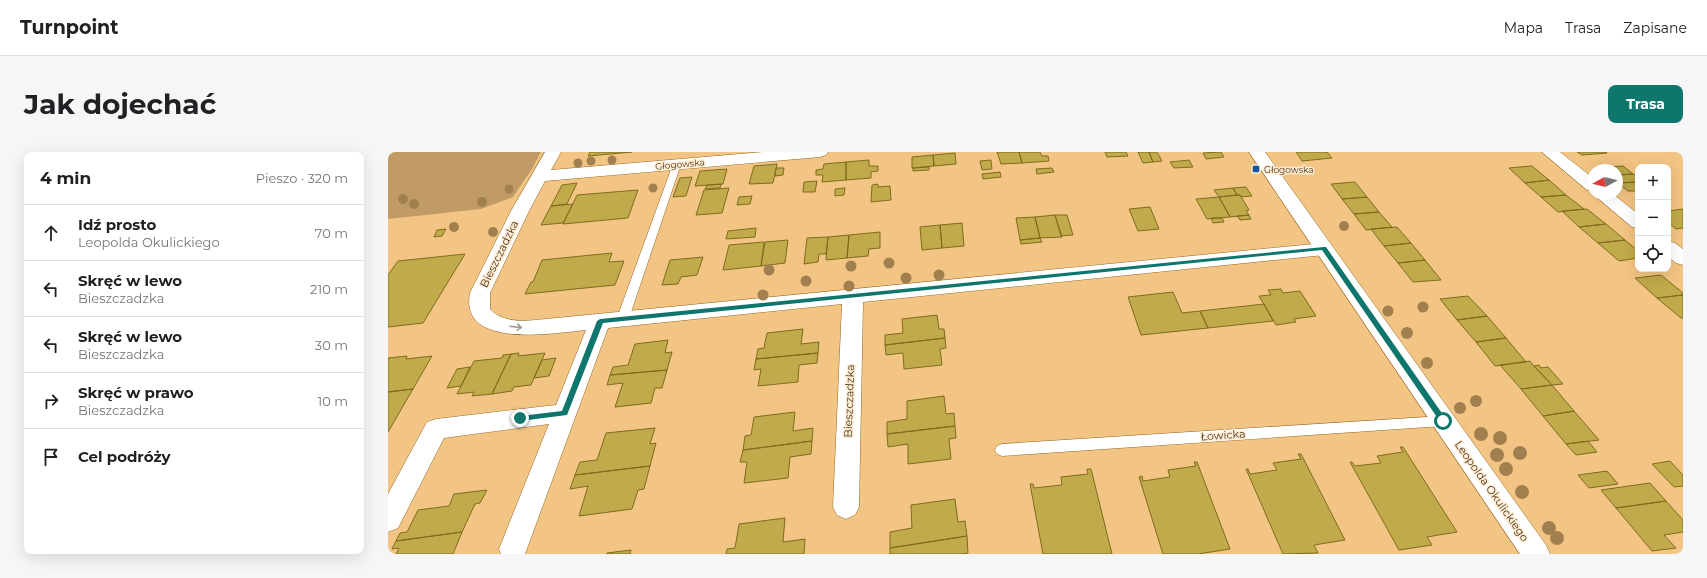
<!DOCTYPE html>
<html lang="pl">
<meta charset="utf-8">
<style>
:root{--surface:#fff;--page:#f6f6f6;--text:#202124;--muted:#757577;--line:#e0e0e0;--accent:#0f766e}
body{margin:0;font-family:Montserrat,sans-serif;background:var(--page);color:var(--text)}
.controls{position:absolute;right:12px;top:12px;display:grid;overflow:hidden;border-radius:8px;box-shadow:0 4px 16px #0002}
.controls button{width:36px;height:36px;display:grid;place-items:center;padding:0;border:0;border-bottom:1px solid var(--line);background:var(--surface);color:var(--text);font:20px sans-serif}
.compass{position:absolute;left:1199px;top:12px;width:36px;height:36px;border-radius:50%;background:var(--surface);box-shadow:0 4px 16px #0002;rotate:262deg}
.stop{position:absolute;width:12px;height:12px;margin:-9px;border:3px solid #0f766e;border-radius:50%;background:#fff}
.stop.end{background:#0f766e;border-color:#fff;box-shadow:0 1px 4px #0008}
.list{margin:0;padding:0;list-style:none}
h2{display:flex;justify-content:space-between;align-items:center;height:52px;margin:0;padding:0 16px;font-size:17px}
h2 small{font-size:13px;font-weight:400;color:var(--muted)}
.list li{display:grid;grid-template-columns:26px 1fr auto;gap:12px;align-items:center;box-sizing:border-box;height:56px;padding:0 16px;border-top:1px solid var(--line)}
.list b{display:block;font-size:15px;white-space:nowrap}
.list p{margin:0;font-size:13px;white-space:nowrap;color:var(--muted)}
.list em{font-size:13px;font-style:normal;color:var(--muted)}
.icon{flex:none;width:22px;height:22px;fill:none;stroke:currentColor;stroke-width:2;stroke-linecap:round;stroke-linejoin:round}
.map{position:relative;flex:none;width:1295px;height:402px;overflow:hidden;border-radius:8px}
header{display:flex;align-items:center;gap:24px;box-sizing:border-box;height:56px;padding:0 20px;background:var(--surface);border-bottom:1px solid var(--line)}
header strong{font-size:19px}
nav{display:flex;gap:22px;margin-inline-start:auto;font-size:14px}
.intro{display:flex;align-items:center;justify-content:space-between;box-sizing:border-box;height:96px;padding:0 24px}
h1{margin:0;font-size:28px}
.button{padding:10px 18px;border-radius:8px;background:var(--accent);color:#fff;font-size:14px;font-weight:700}
main{display:flex;gap:24px;padding:0 24px}
aside{flex:1;background:var(--surface);border-radius:8px;box-shadow:0 4px 16px #0002}
.map>svg:first-child{display:block}
.green{fill:#c09b66}
.building{fill:#c1aa4b;stroke:#7e6c1d}
.lines{fill:none;stroke-linecap:round;stroke-linejoin:round}
.service-casing{stroke:#916724;stroke-width:1}
.minor-casing{stroke:#916724;stroke-width:1}
.tertiary-casing{stroke:#916724;stroke-width:1}
.service{fill:#fff;fill-rule:evenodd}
.minor{fill:#fff;fill-rule:evenodd}
.tertiary{fill:#fff;fill-rule:evenodd}
.tree{fill:#a17f4f}
.oneway{stroke:#a49c8e}
.route{fill:#0f766e}
.poi-dot{fill:#1056a6;stroke:#feebd2;stroke-width:1.5}
.labels{text-anchor:middle;dominant-baseline:central;stroke-width:3;stroke-linejoin:round;paint-order:stroke}
.far-street-label{font-size:9px;fill:#4a381d;stroke:#feebd2}
.far-poi-label{font-size:9px;fill:#4a381d;stroke:#feebd2;text-anchor:start}
.street-label{font-size:11px;fill:#4a381d;stroke:#feebd2}
</style>
<header>
<strong>Turnpoint</strong>
<nav><a>Mapa</a><a>Trasa</a><a>Zapisane</a></nav>
</header>
<div class="intro"><h1>Jak dojechać</h1><a class="button">Trasa</a></div>
<main>
<aside>
<h2>4 min<small>Pieszo · 320 m</small></h2>
<ul class="list">
<li><svg class="icon" aria-label="ahead" viewBox="0 0 24 24"><path d="M12 20V5M6 11l6-6 6 6"/></svg><div><b>Idź prosto</b><p>Leopolda Okulickiego</p></div><em>70 m</em></li>
<li><svg class="icon" aria-label="left" viewBox="0 0 24 24"><path d="M17 20v-9H6M10 6l-5 5 5 5"/></svg><div><b>Skręć w lewo</b><p>Bieszczadzka</p></div><em>210 m</em></li>
<li><svg class="icon" aria-label="left" viewBox="0 0 24 24"><path d="M17 20v-9H6M10 6l-5 5 5 5"/></svg><div><b>Skręć w lewo</b><p>Bieszczadzka</p></div><em>30 m</em></li>
<li><svg class="icon" aria-label="right" viewBox="0 0 24 24"><path d="M7 20v-9h11M14 6l5 5-5 5"/></svg><div><b>Skręć w prawo</b><p>Bieszczadzka</p></div><em>10 m</em></li>
<li><svg class="icon" aria-label="arrive" viewBox="0 0 24 24"><path d="M6 21V4h12l-3 4 3 4H6"/></svg><div><b>Cel podróży</b></div></li>
</ul>
</aside>
<div class="map">
<svg width="1295" height="402" viewBox="0 0 1295 402">
<rect width="100%" height="100%" fill="#f3c584"/>
<path class="green" d="M0,0H153L144,17L125,45L93,57L0,67Z"/>
<path class="building" d="M202,0H244L200,4Z
M609,0H631L634,11L613,12Z
M631,0H652L654,4H660L661,9L634,11Z
M717,0H738L740,4L719,5Z
M750,0H761L765,10L755,11Z
M761,0H769L774,9L765,10Z
M833,0L836,5L818,7L815,1Z
M908,0H939L944,6L914,9Z
M1189,0H1217L1219,1L1194,3Z
M567,1L568,12L546,14L545,3Z
M545,3L546,14L524,16V5Z
M481,8V14H490V19L483,20V26L458,28V10Z
M603,8L604,17L594,18L592,9Z
M801,8L805,15L786,16L782,10Z
M458,10V28L434,30L435,23H428V18L435,17L436,12Z
M389,12L385,31L361,32L366,14Z
M1144,14L1161,28L1137,31L1121,16Z
M1235,14L1245,22L1229,23V18H1213L1210,16Z
M541,15V18L525,19V16Z
M388,16H396L395,23L387,24Z
M664,16L666,20L649,22L648,17Z
M339,17L335,32L307,34L312,19Z
M612,20L613,25L595,27L594,22Z
M1245,22L1250,25V30L1229,31V23Z
M304,25L298,44L285,45L292,26Z
M1161,28L1178,43L1153,45L1137,31Z
M429,29L427,40H415L416,30Z
M967,30L979,45L954,47L943,32Z
M1250,30V39H1240L1230,31Z
M189,31L179,52L163,54L174,33Z
M333,32L332,36L317,37L319,33Z
M490,32V35L502,34L503,48L483,50L484,33Z
M858,35L864,44L853,45L852,43H849L845,36Z
M341,36L334,61L308,63L316,38Z
M457,36L456,43L447,44V37Z
M845,36L849,43L831,45L826,38Z
M250,38L240,66L175,72L189,43Z
M852,43L861,58L858,59L861,63L842,65L831,45Z
M1178,43L1196,57L1170,60L1153,45Z
M364,44L362,52L349,53L351,45Z
M831,45L842,65L819,67L808,47Z
M979,45L991,60L966,62L954,47Z
M185,52L175,71L153,73L163,54Z
M762,55L771,77L750,79L741,57Z
M1199,57L1218,72L1191,75L1174,59Z
M1295,57V76L1288,77L1280,70V59Z
M991,60L1004,75L978,78L966,62Z
M667,63H679L685,83L673,84Z
M667,63L674,85L652,86L647,65Z
M861,63L863,67L852,68L849,64Z
M647,65L652,86L632,88L628,66Z
M823,66H834L836,70L825,71Z
M574,71L576,94L554,96L552,73Z
M1218,72L1237,88L1210,91L1191,75Z
M552,73L554,96L534,98L532,75Z
M1009,75L1023,91L996,94L983,77Z
M368,76L367,85L338,87L340,79Z
M58,77L54,84L46,85L49,78Z
M492,80V96L481,97L480,104L459,106L461,83Z
M461,83L459,106L438,108L440,85Z
M440,85L438,102H431L430,110L416,112L419,86Z
M652,86L654,90L633,92L632,88Z
M400,88L397,111L373,114L377,90Z
M1237,88L1250,99V106L1231,109L1210,91Z
M376,90L373,114L335,118L341,93Z
M1023,91L1037,108L1010,111L996,94Z
M224,101L221,110L236,109L227,133L137,142L143,130H145L154,108Z
M77,102L35,171L0,175V123L10,109Z
M315,105L309,123L293,125L290,132L274,133L282,108Z
M1037,108L1053,128L1025,130L1010,111Z
M1273,123L1295,141V143L1269,146L1247,126Z
M893,137L895,141L912,139L928,164L906,167L908,170L888,173L871,144L883,143L880,138Z
M785,140L794,161L812,159L820,176L753,183L740,145Z
M1295,143V166H1293L1269,146Z
M1080,144L1099,164L1069,168L1052,147Z
M876,152L885,169L820,176L812,159Z
M549,163L551,177H556L557,186L497,193V183L515,181L514,167Z
M1099,164L1118,186L1088,190L1069,168Z
M415,177L413,192L431,190L430,201L368,207L370,197L376,196L379,181Z
M557,186L558,196L552,197L554,213L516,217L515,201L498,203L497,193Z
M1118,186L1138,210L1107,214L1088,190Z
M280,188L277,201L284,200L279,218L222,223L225,215L240,213L247,192Z
M131,201L130,204L157,201L143,233L126,235L124,239L104,242L123,202Z
M430,201L429,211L411,213L410,230L370,234L373,217L366,218L368,207Z
M123,202L104,242L84,244L86,240L69,242L86,209L114,206L115,203Z
M19,204L18,207L44,204L25,237L0,240V206Z
M168,206L161,224L146,226L154,208Z
M1142,209L1146,214L1164,233L1133,237L1112,213Z
M1151,213L1153,216L1160,215L1175,232L1164,233L1146,214Z
M82,215L73,234L59,236L69,217Z
M279,218L274,236H267L263,251L227,255L235,231L219,233L222,223Z
M1164,233L1186,259L1155,264L1133,237Z
M25,237L0,280V240Z
M556,244L558,262L566,261L567,274L499,282V270L519,267V249Z
M1186,259L1211,288L1178,292L1155,264Z
M407,260L405,279L425,276L424,289L355,298L357,284L363,283L366,265Z
M567,274L568,286L561,287L563,307L520,312V292L500,295L499,282Z
M267,276L262,292L268,291L262,314L187,323L192,310L209,308L218,281Z
M424,289L423,302L402,305L400,326L356,331L359,310H352L355,298Z
M1200,289L1209,300L1188,303L1178,292Z
M1012,295H1015L1069,380L1039,385L1044,393L1011,398L962,310H964L967,314L993,311L989,304L1015,300Z
M910,302H913L957,388L926,393L930,401L895,402L858,317H860L862,322L889,318L885,311L913,307Z
M1282,309L1295,323V334L1286,335L1264,312Z
M806,310H809L842,397L810,402H775L751,325L754,324L755,329L782,325L780,318L808,314Z
M262,314L256,337L250,338L244,357L191,364L200,334L182,337L187,323Z
M699,317H703L724,402H655L642,332H645L646,336L674,333L673,325L700,322Z
M1219,319L1230,332L1201,336L1190,323Z
M1262,331L1278,349L1228,356L1213,338Z
M99,338L92,351L87,352L74,380L8,389L12,381L19,380L30,358L61,354L66,342Z
M567,347L570,370L577,369L579,384L502,396V380L524,376L523,353Z
M1278,349L1295,368V380L1276,383L1288,396L1264,399L1228,356Z
M397,366L395,390L417,387L416,402H338L339,397L347,396L351,372Z
M74,380L65,402H8L11,396L4,397L8,389Z
M579,384L580,401L573,402H502V396Z
M243,398L242,402H219V401Z"/>
<g class="lines">
<g class="service-casing">
<path id="service" d="M289,9L293,12L241,166L239,169H231L229,166L285,12Z
M1055,264L1060,265L1062,269L1060,273L1055,274L614,304L609,302L607,298L609,294L614,292Z"/>
</g>
<g class="minor-casing">
<path id="minor" d="M157,0H173L163,18L375,0H440L438,3L432,5L157,29L141,59L102,141V157C115,172 140,169 158,167L936,91L943,93L945,97L943,101L936,103L475,150L471,355L467,363L458,367L449,363L445,355L454,152L220,176L137,402H113L111,397L161,272L56,286L10,376L0,380V342L39,270L48,267L168,253L198,178C167,181 71,198 82,141L123,59Z
M1154,0H1172L1205,26V39L1199,38Z
M1205,42H1225L1250,62V76L1244,75Z
M1280,89L1287,91L1295,97V113L1288,111L1280,105Z"/>
</g>
<g class="tertiary-casing">
<path id="tertiary" d="M861,0H877L1158,393L1162,402H1132Z"/>
</g>
<use href="#service" class="service"/>
<use href="#minor" class="minor"/>
<use href="#tertiary" class="tertiary"/>
</g>
<g class="tree">
<circle cx="224" cy="8" r="4.5"/>
<circle cx="203" cy="9" r="4.5"/>
<circle cx="190" cy="11" r="4.5"/>
<circle cx="265" cy="36" r="4.5"/>
<circle cx="121" cy="37" r="4.5"/>
<circle cx="15" cy="47" r="5"/>
<circle cx="94" cy="50" r="5"/>
<circle cx="26" cy="52" r="5"/>
<circle cx="956" cy="74" r="5"/>
<circle cx="66" cy="75" r="5"/>
<circle cx="105" cy="80" r="5"/>
<circle cx="501" cy="111" r="5.5"/>
<circle cx="463" cy="114" r="5.5"/>
<circle cx="381" cy="118" r="5.5"/>
<circle cx="551" cy="123" r="5.5"/>
<circle cx="518" cy="126" r="5.5"/>
<circle cx="418" cy="129" r="5.5"/>
<circle cx="461" cy="134" r="5.5"/>
<circle cx="375" cy="143" r="5.5"/>
<circle cx="1035" cy="155" r="5.5"/>
<circle cx="1000" cy="159" r="5.5"/>
<circle cx="1019" cy="181" r="6"/>
<circle cx="1039" cy="211" r="6"/>
<circle cx="1088" cy="249" r="6"/>
<circle cx="1072" cy="256" r="6"/>
<circle cx="1093" cy="282" r="7"/>
<circle cx="1112" cy="286" r="7"/>
<circle cx="1132" cy="301" r="7"/>
<circle cx="1109" cy="303" r="7"/>
<circle cx="1118" cy="317" r="7"/>
<circle cx="1134" cy="340" r="7"/>
<circle cx="1161" cy="376" r="7"/>
<circle cx="1169" cy="386" r="7"/>
</g>
<defs><path id="oneway-shaft" d="M-6 0H5M1.5-3L5.5 0L1.5 3" fill="none" stroke-width="1.6" stroke-linecap="round" stroke-linejoin="round"/></defs>
<use class="oneway" href="#oneway-shaft" transform="translate(128 175) rotate(6)"/>
<path class="route" d="M936,95H938L1058,267V271H1053L934,98L215,171L179,263L132,269L129,266L132,264L174,259L209,169L212,167Z"/>
<rect class="poi-dot" x="864" y="13" width="8" height="8" rx="2"/>
<g class="labels">
<g class="far-street-label">
<text transform="translate(292 12) rotate(-5)">Głogowska</text>
</g>
<g class="far-poi-label">
<text x="876" y="17">Głogowska</text>
</g>
<g class="street-label">
<text transform="translate(111 102) rotate(-64)">Bieszczadzka</text>
<text transform="translate(461 249) rotate(-88)">Bieszczadzka</text>
<text transform="translate(835 283) rotate(-4)">Łowicka</text>
<text transform="translate(1104 339) rotate(55)">Leopolda Okulickiego</text>
</g>
</g>
</svg>
<div class="controls">
<button>+</button>
<button>−</button>
<button><svg class="icon" aria-label="locate" viewBox="0 0 24 24"><circle cx="12" cy="12" r="6"/><path d="M12 2v4M12 18v4M2 12h4M18 12h4"/></svg></button>
</div>
<svg class="compass" viewBox="-18 -18 36 36"><path d="M0-13l5 13h-10z" fill="#e53935"/><path d="M0 13l5-13h-10z" fill="#757577"/></svg>
<div class="stop" style="left:1055px;top:269px"></div>
<div class="stop end" style="left:132px;top:266px"></div>
</div>
</main>
